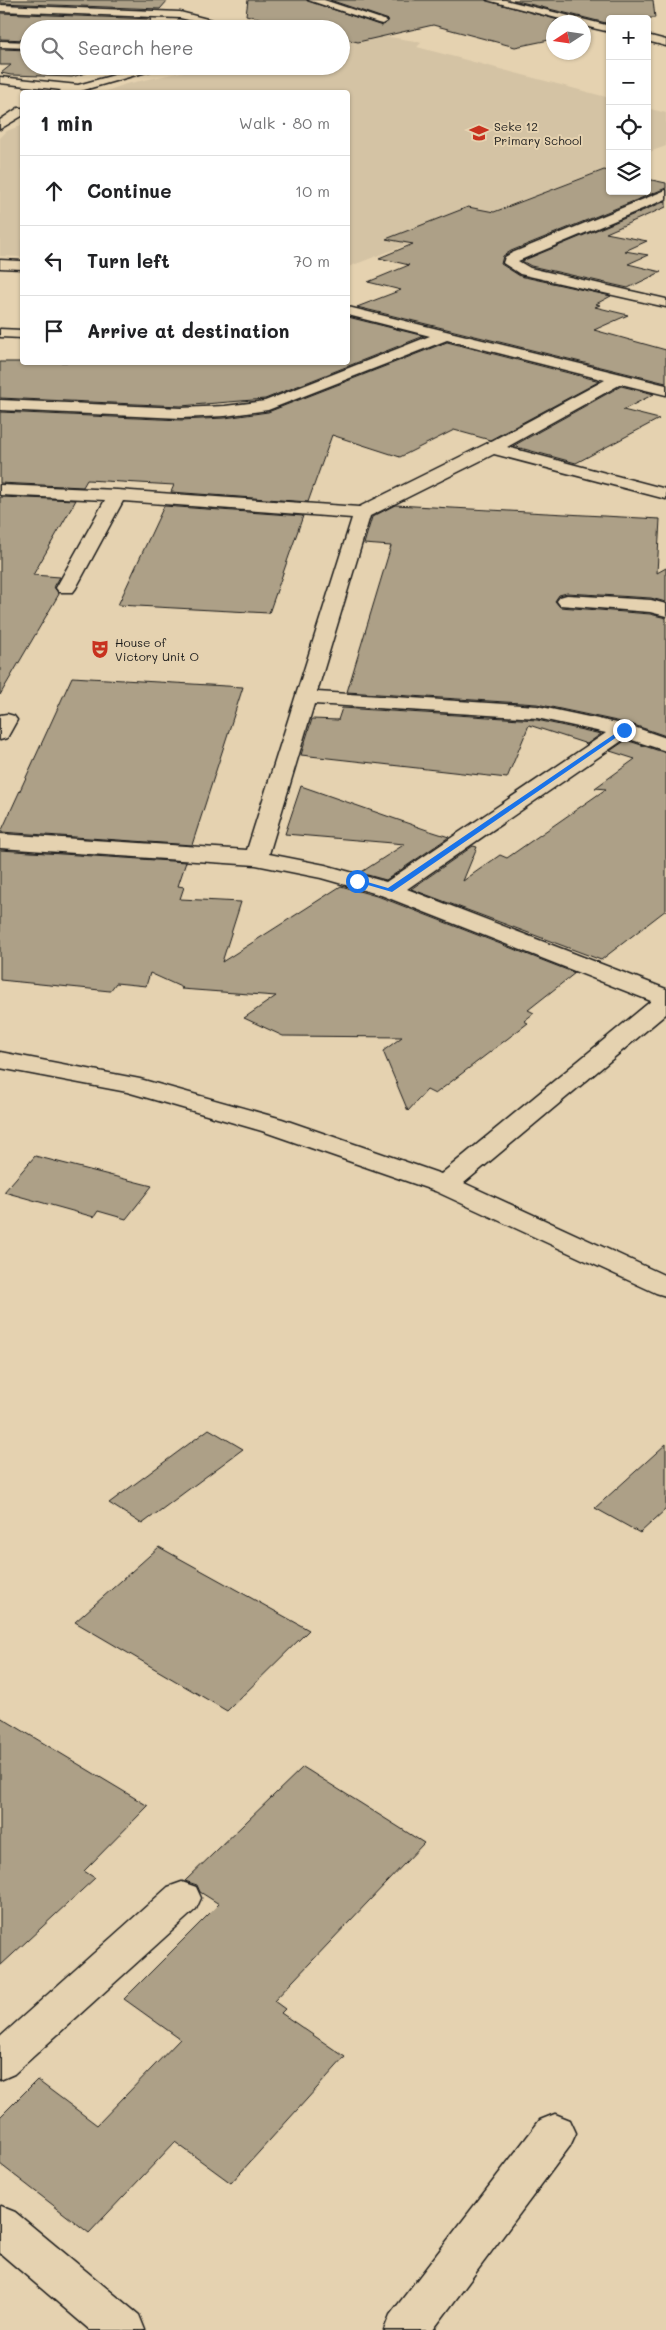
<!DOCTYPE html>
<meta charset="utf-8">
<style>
:root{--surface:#fff;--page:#f6f6f6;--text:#202124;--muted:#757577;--line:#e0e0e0}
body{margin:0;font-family:Mali,sans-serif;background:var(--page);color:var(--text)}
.controls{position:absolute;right:15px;top:15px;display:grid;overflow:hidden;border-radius:5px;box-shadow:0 1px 4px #0004}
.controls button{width:45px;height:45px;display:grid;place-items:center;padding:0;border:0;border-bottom:1px solid var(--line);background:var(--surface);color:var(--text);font:25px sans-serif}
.compass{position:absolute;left:546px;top:15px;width:45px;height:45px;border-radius:50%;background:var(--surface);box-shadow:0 1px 4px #0004;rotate:258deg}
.stop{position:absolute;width:15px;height:15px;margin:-11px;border:4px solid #1a73e8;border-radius:50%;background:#fff}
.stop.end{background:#1a73e8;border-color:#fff;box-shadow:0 1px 5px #0008}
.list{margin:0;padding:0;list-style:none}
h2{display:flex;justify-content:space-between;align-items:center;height:65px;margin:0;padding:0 20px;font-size:21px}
h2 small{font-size:16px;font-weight:400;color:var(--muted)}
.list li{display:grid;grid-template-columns:32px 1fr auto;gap:15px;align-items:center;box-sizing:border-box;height:70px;padding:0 20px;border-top:1px solid var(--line)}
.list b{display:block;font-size:19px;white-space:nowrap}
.list em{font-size:16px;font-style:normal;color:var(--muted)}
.icon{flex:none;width:28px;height:28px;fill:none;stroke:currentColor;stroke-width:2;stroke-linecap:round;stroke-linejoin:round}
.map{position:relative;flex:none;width:666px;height:2330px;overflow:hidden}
.search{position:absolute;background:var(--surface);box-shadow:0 1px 4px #0004;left:20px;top:20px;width:330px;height:55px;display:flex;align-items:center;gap:12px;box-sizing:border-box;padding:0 18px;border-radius:28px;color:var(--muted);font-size:19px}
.panel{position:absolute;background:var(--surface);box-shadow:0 1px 4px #0004;left:20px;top:90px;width:330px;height:275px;border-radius:5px}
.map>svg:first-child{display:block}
.built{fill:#d4c3a4}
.building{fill:#ada087;stroke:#1c1c1c}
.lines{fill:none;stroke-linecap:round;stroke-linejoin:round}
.minor-casing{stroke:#1c1c1c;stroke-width:3}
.minor{fill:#e5d2b0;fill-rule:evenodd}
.route{fill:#1a73e8}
.labels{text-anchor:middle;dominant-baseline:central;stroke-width:4;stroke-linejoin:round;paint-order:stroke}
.far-poi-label{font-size:12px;fill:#1c1c1c;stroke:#e5d2b0;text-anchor:start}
</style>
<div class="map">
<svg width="666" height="2330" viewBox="0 0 666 2330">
<rect width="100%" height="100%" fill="#e5d2b0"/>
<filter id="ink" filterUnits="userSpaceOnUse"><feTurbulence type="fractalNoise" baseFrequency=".02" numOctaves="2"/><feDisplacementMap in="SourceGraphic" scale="10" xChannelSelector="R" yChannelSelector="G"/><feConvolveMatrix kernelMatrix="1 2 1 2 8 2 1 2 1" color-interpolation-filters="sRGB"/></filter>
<g filter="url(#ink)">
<path class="built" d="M370,34L422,42L417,47L610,98V167L348,267V92H104L126,84L210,66H341V39Z
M647,108L666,113V146L647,153Z
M22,125V257L0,256V138L7,131Z"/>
<path class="building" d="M0,0H168L160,9L0,3Z
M248,0H306L382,26L389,20L330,0H485L566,22H554V39L515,47L433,25L358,42L341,38V29H304L246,15Z
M513,0H653L655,18L610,19V24Z
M0,13L152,19L143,29H29V40L0,39Z
M0,49L29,50V66H110L72,77L11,75L1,73L11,65H0Z
M604,170L610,171V191H647V179L666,183V188L511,251L503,256L501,264L520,276L611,296L596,304L600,305L595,307L628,315L594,330L666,350V383L357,307L401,290L368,282L409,265L379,258L413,244L386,239L468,207L494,212Z
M666,201V207L606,233L647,241L625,251L648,255L628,264L661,272L628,288L531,266L522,261Z
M348,317L424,336L265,399L181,406L0,398V362H348Z
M447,342L600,381L490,440L454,430L400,457L332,435L308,502L171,492L174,485L87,480L83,487L0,483V412L181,420L225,418L268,412Z
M621,386L654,394L623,410L659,419L576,463L513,446Z
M0,497L76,500L33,575L60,577L54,587L59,594L0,695Z
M395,505L660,519L657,573L666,568V602L651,598L567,593L559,595L555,601L560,607L650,614L666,618V736L631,724L537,704L347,692L391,546L364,544L372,517Z
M164,506L303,516L269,613L118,605Z
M72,677L243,687L192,845L1,832Z
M342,708L537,720L601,734L587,744L529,725L507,778L301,755L312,719L338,720Z
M626,740L666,753V910L601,960L411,889L473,846L477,847L463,881L500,855L507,858L606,789L595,788L635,759L610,751Z
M301,786L427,830L449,837L386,880L360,873L405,844L285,834Z
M0,850L186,862L178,886L184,887L180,899L241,902L222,962L341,886L380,897L575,973L528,1010L534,1013L524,1021L528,1023L435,1094L427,1090L408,1111L383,1051L402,1037L283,1036L244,1018L276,996L181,989L183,988L150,973L146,986L116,983L110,991L0,980Z
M35,1156L152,1186L126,1219L98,1211L94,1217L4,1192Z
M209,1429L243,1449L142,1524L109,1503Z
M666,1444V1509L640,1533L595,1508Z
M159,1547L309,1630L227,1711L75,1622Z
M0,1717L148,1806L84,1871L95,1878L0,1966Z
M303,1767L424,1843L274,2001L285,2009L281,2013L345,2057L231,2183L175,2142L89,2233L0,2164V2117L37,2080L97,2125L180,2039L124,1999L219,1904L200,1892L197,1885L185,1881Z"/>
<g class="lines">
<g class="minor-casing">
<path id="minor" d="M308,0H324L387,21L382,24L378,23Z
M487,0H505L610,26V32L584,26V22H572Z
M0,5L180,12L246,29H226L180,18L0,11Z
M647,35L666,40V46L647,41Z
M0,41L29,42V48L0,47Z
M147,66H167L77,92H59L61,90L0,83V77L78,85Z
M18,108H22V116L0,129V120Z
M666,190V199L518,261L530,268L666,299V307L520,274L503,263L505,257L512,253Z
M0,260L22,261V269L0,268Z
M348,307L666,385V395L621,384L507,447L666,489V499L494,454L370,516L317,692L537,706L631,726L666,738V751L626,738L407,889L666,989V1014L464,1183L666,1276V1296L656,1293L435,1191L262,1131L127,1092L0,1068V1052L140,1079L282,1119L441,1174L651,1001L381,895L321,878L256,865L0,848V834L247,850L352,518L123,501L76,588L73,592H59L56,588L105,500L0,495V485L117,490L359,507L486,444L605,380L447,340L268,410L225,416L181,418L0,410V400L181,408L225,406L265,401L430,336L348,315ZM314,704L537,718L606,733L386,882L325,865L269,854Z
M0,329L22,330V338L0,337Z
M567,595L651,600L666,604V616L650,612L560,605L557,601L560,597Z
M7,714L14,716L17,720L7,738L0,740V715Z
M182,1882L196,1887L201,1898L196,1909L14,2074L0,2080V2037L168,1887Z
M555,2114L570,2120L576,2133L570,2146L433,2330H384L390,2315L540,2120Z
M0,2206L15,2212L139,2315L145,2330H90L0,2253Z"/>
</g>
<use href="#minor" class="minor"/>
</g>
</g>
<path class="route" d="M622,729L627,730L392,892L354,881L357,879L388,888Z"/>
<defs>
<g id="school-bare" transform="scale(1.5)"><path d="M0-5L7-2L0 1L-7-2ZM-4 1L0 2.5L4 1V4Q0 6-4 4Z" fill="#c8321e" stroke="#e5d2b0" stroke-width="2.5" paint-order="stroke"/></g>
<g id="theatre-bare" transform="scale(1.5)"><path d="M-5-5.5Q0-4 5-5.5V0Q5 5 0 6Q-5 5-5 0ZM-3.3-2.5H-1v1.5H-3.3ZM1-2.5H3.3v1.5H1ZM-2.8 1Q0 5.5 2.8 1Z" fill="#c8321e" stroke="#e5d2b0" stroke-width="2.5" paint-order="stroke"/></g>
</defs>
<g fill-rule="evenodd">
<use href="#school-bare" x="479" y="133"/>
<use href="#theatre-bare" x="100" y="649"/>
</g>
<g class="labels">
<g class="far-poi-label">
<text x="494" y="126">Seke 12<tspan x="494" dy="14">Primary School</tspan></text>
<text x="115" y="642">House of<tspan x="115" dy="14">Victory Unit O</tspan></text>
</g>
</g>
</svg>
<div class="controls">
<button>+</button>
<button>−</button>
<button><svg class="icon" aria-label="locate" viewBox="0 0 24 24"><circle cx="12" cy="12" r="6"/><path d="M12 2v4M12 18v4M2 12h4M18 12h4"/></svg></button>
<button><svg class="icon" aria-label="layers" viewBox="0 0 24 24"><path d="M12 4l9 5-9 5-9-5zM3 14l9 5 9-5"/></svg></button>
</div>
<svg class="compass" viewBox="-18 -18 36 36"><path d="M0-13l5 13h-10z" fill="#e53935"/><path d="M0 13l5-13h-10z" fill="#757577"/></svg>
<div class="stop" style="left:357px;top:881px"></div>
<div class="stop end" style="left:624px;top:730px"></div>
<div class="search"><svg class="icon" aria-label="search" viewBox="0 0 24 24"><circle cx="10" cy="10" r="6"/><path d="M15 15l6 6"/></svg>Search here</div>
<section class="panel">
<h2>1 min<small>Walk · 80 m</small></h2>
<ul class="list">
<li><svg class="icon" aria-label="ahead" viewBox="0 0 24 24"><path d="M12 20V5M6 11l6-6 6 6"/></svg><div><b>Continue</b></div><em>10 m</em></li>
<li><svg class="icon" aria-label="left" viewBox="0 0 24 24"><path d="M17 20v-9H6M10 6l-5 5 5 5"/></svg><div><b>Turn left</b></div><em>70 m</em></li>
<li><svg class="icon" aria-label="arrive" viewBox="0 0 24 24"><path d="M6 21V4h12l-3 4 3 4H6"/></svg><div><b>Arrive at destination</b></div></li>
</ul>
</section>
</div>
